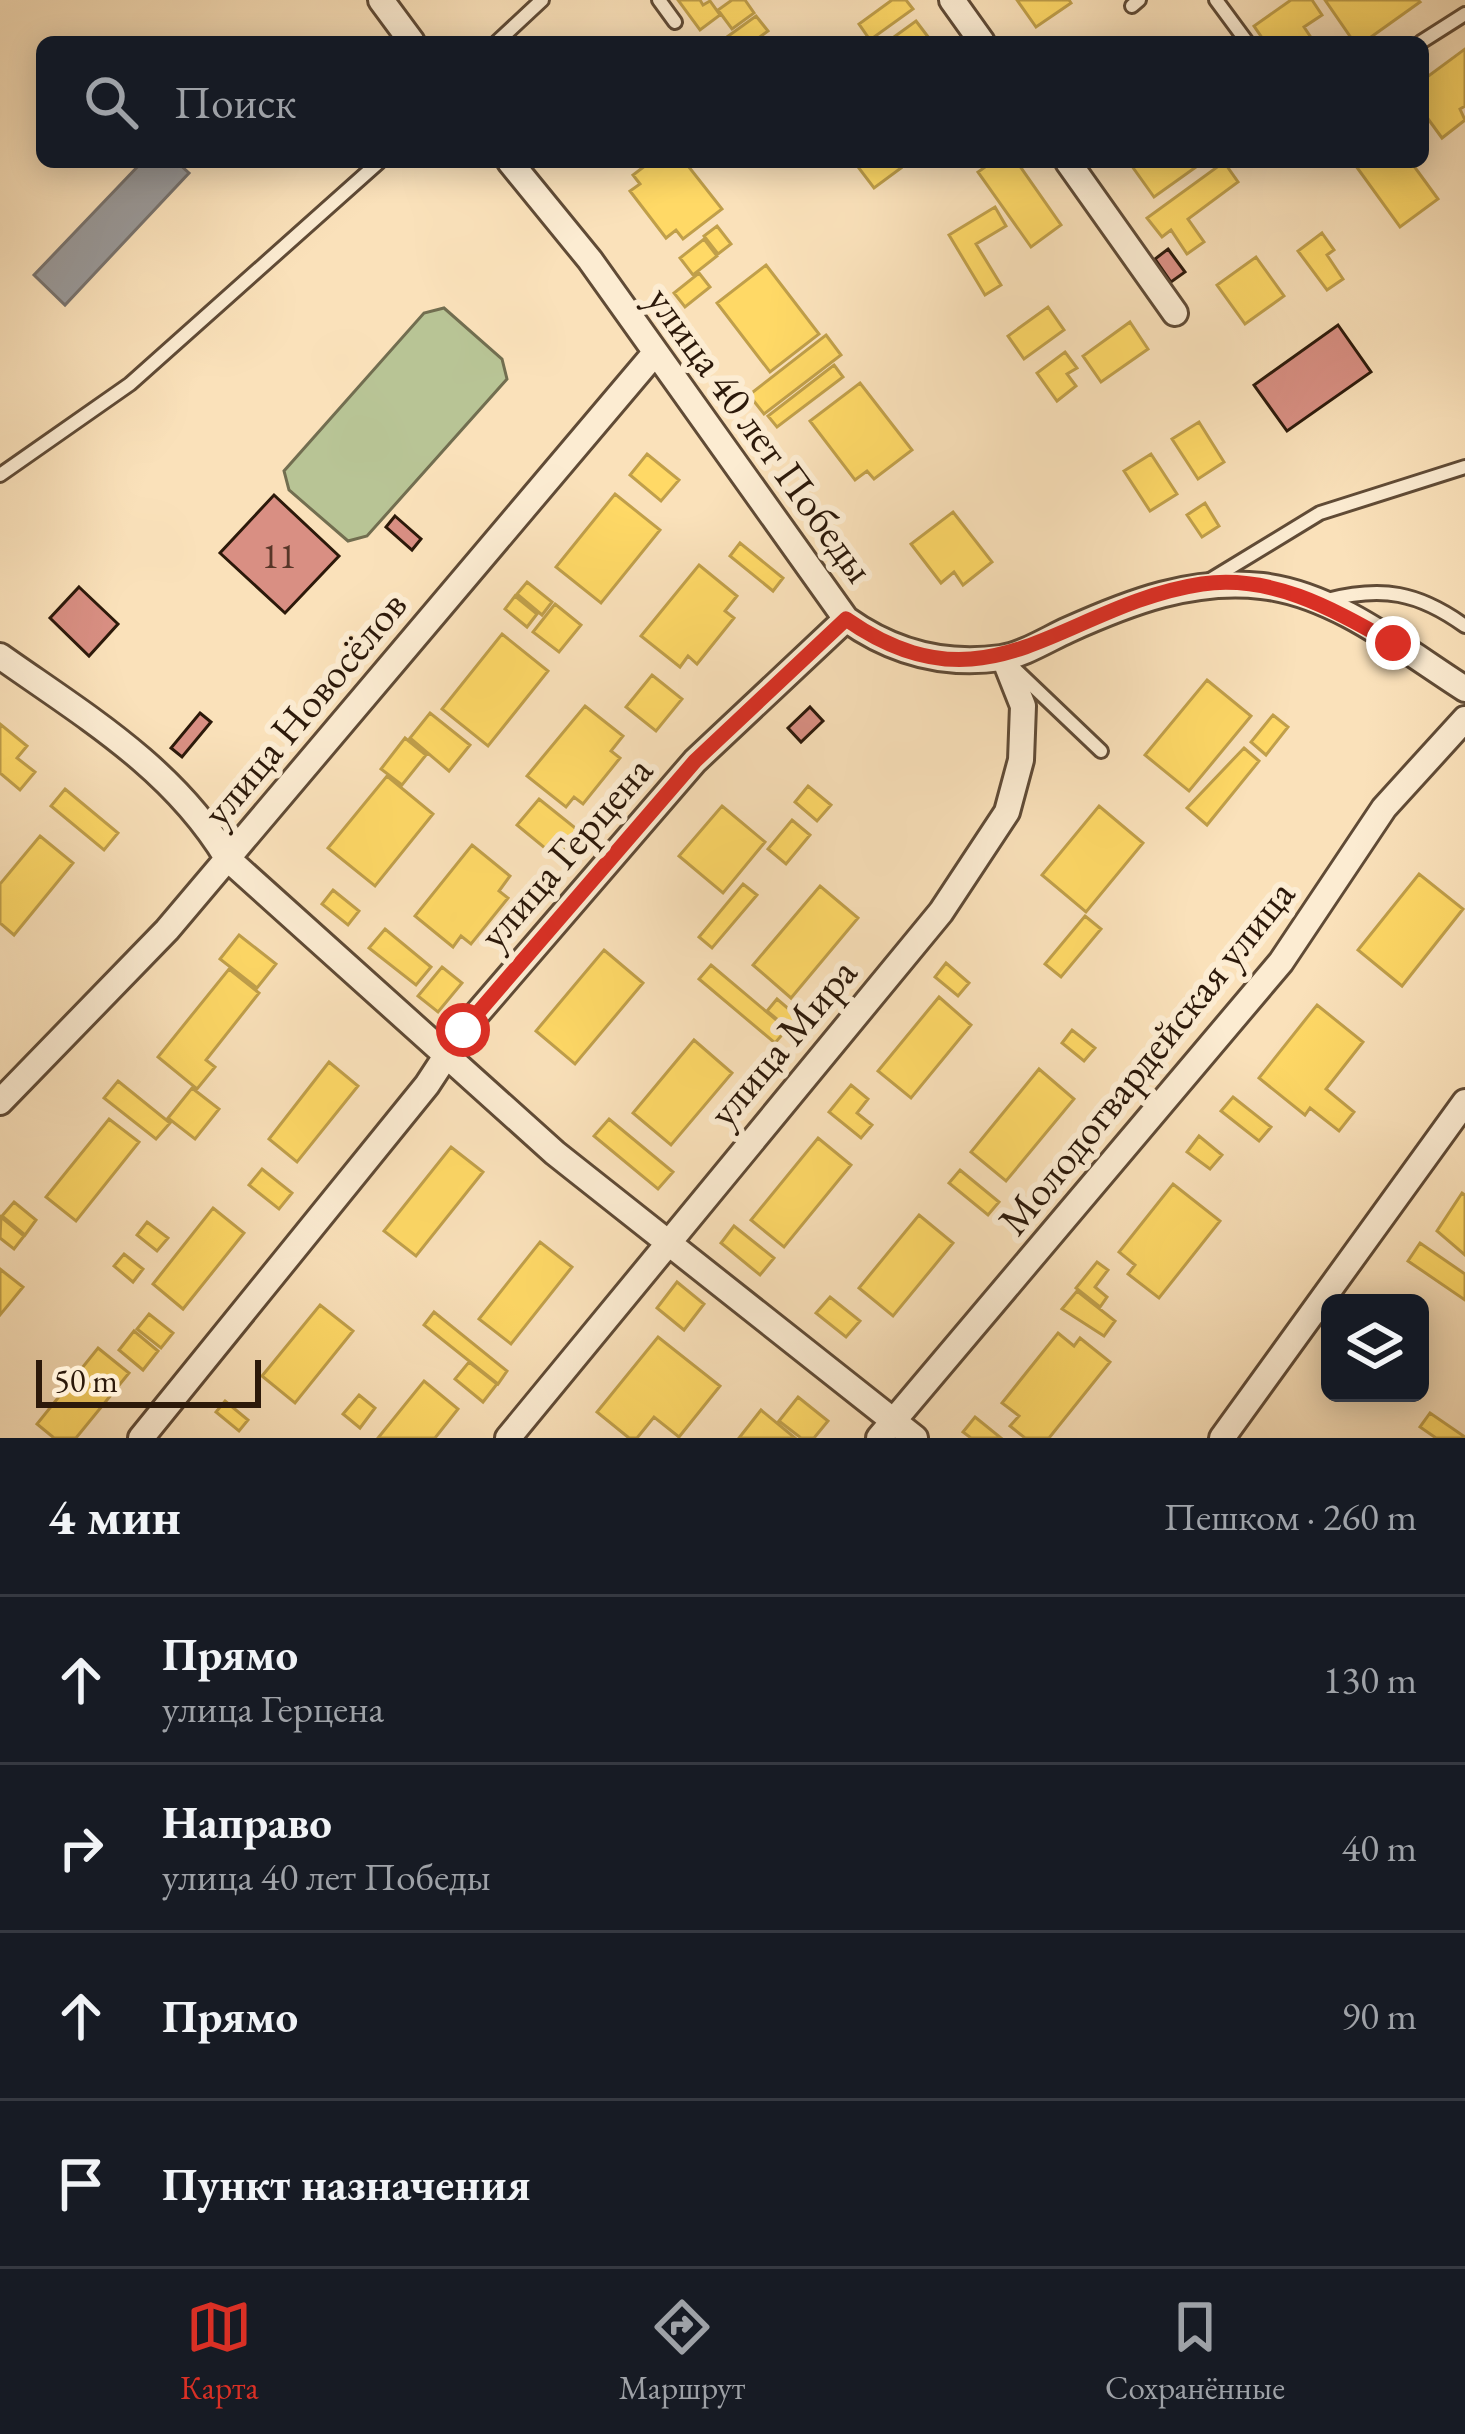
<!DOCTYPE html>
<html lang="ru">
<meta charset="utf-8">
<style>
:root{--surface:#171b24;--page:#20242c;--text:#f1f3f6;--muted:#9ea1a6;--line:#363941;--accent:#d93025}
body{margin:0;font-family:"EB Garamond",serif;background:var(--page);color:var(--text)}
.controls{position:absolute;right:36px;bottom:36px;display:grid;overflow:hidden;border-radius:18px;box-shadow:0 6px 30px #0003}
.controls button{width:108px;height:108px;display:grid;place-items:center;padding:0;border:0;border-bottom:3px solid var(--line);background:var(--surface);color:var(--text);font:60px sans-serif}
.scale{position:absolute;left:36px;bottom:30px;width:225px;box-sizing:border-box;padding-left:12px;border:6px solid #2c190a;border-top:0;font-size:33px;line-height:42px;white-space:nowrap;color:#2c190a;-webkit-text-stroke:9px #fcecd2;paint-order:stroke}
.stop{position:absolute;width:36px;height:36px;margin:-27px;border:9px solid #d93025;border-radius:50%;background:#fff}
.stop.end{background:#d93025;border-color:#fff;box-shadow:0 3px 12px #0008}
.list{margin:0;padding:0;list-style:none}
h2{display:flex;justify-content:space-between;align-items:center;height:156px;margin:0;padding:0 48px;font-size:51px}
h2 small{font-size:39px;font-weight:400;color:var(--muted)}
.list li{display:grid;grid-template-columns:78px 1fr auto;gap:36px;align-items:center;box-sizing:border-box;height:168px;padding:0 48px;border-top:3px solid var(--line)}
.list b{display:block;font-size:45px;white-space:nowrap}
.list p{margin:0;font-size:39px;white-space:nowrap;color:var(--muted)}
.list em{font-size:39px;font-style:normal;color:var(--muted)}
.icon{flex:none;width:66px;height:66px;fill:none;stroke:currentColor;stroke-width:2;stroke-linecap:round;stroke-linejoin:round}
.map{position:relative;flex:none;width:1465px;height:1438px;overflow:hidden}
.search{position:absolute;background:var(--surface);box-shadow:0 6px 30px #0003;left:36px;right:36px;top:36px;height:132px;display:flex;align-items:center;gap:30px;box-sizing:border-box;padding:0 42px;border-radius:18px;color:var(--muted);font-size:45px}
.sheet{height:828px;background:var(--surface)}
nav{display:flex;justify-content:space-around;align-items:center;box-sizing:border-box;height:168px;border-top:3px solid var(--line);background:var(--surface);font-size:33px;color:var(--muted)}
nav a{display:grid;justify-items:center;gap:6px}
nav .on{color:var(--accent)}
.map>svg:first-child{display:block}
.green{fill:#b8c495;stroke:#726e50;stroke-width:3}
.homes{fill:#ffd966;stroke:#c09f4a;stroke-width:3}
.industry{fill:#999;stroke:#78736e;stroke-width:3}
.building{fill:#d98f83;stroke:#2c190a;stroke-width:3}
.lines{fill:none;stroke-linecap:round;stroke-linejoin:round}
.service-casing{stroke:#604b36;stroke-width:18}
.minor-casing{stroke:#604b36;stroke-width:30}
.service{stroke:#fcecd2;stroke-width:12}
.minor{stroke:#fcecd2;stroke-width:24}
.route{stroke:#d93025;stroke-width:15}
.labels{text-anchor:middle;dominant-baseline:central;stroke-width:12;stroke-linejoin:round;paint-order:stroke}
.number-label{font-size:36px;fill:#573628}
.street-label{font-size:42px;fill:#2c190a;stroke:#fcecd2}
</style>
<div class="map">
<svg width="1465" height="1438" viewBox="0 0 1465 1438">
<rect width="100%" height="100%" fill="#fae1ba"/>
<filter id="stains"><feTurbulence type="fractalNoise" baseFrequency=".00167" numOctaves="4"/><feColorMatrix values="0 0 0 0 .2 0 0 0 0 .09 0 0 0 0 .02 0 0 0 .5 -.17"/></filter>
<radialGradient id="worn" r=".72"><stop offset=".6" stop-color="#630" stop-opacity="0"/><stop offset="1" stop-color="#630" stop-opacity=".3"/></radialGradient>
<path class="green" d="M444,308L502,359L507,379L367,536L348,541L289,490L284,471L424,313Z"/>
<path class="homes" d="M678,0H700L703,5L710,1L720,15L700,30Z
M732,0H745L754,13L732,29L718,10Z
M892,0H906L913,9L870,40L859,24Z
M1017,0H1069L1071,3L1036,27Z
M1291,0H1312L1322,15L1304,27L1314,42H1265L1254,26Z
M1325,0H1418L1420,2L1364,42H1354Z
M756,16L768,31L753,42H720Z
M916,21L932,42H887Z
M1465,49V106L1460,109L1465,120L1442,138L1423,112V80Z
M650,162H685L722,209L683,239L676,230L666,238L630,191L640,184L633,175Z
M896,162L901,168L874,188L855,163Z
M992,162H1017L1061,225L1031,247L978,172Z
M1129,162H1203L1154,197Z
M1224,162L1238,182L1188,219L1204,242L1187,254L1171,230L1162,237L1147,218Z
M1353,162H1411L1438,199L1400,227Z
M995,207L1006,226L976,244L1001,285L985,295L949,235Z
M717,226L731,244L718,254L704,236Z
M1322,233L1334,250L1327,255L1343,279L1327,290L1298,251Z
M704,239L717,256L693,275L680,258Z
M1256,257L1284,296L1245,324L1217,285Z
M766,265L819,334L770,372L717,303Z
M699,273L710,287L685,307L674,293Z
M1048,307L1064,330L1024,359L1008,336Z
M1130,322L1148,349L1101,382L1083,356Z
M826,335L841,355L764,414L749,395Z
M1065,352L1077,368L1067,374L1076,386L1057,401L1037,373Z
M834,365L843,377L777,427L768,416Z
M860,383L912,450L874,479L867,471L855,480L810,421Z
M1199,422L1224,462L1198,479L1172,439Z
M647,454L679,480L661,501L630,475Z
M1151,454L1177,494L1150,511L1124,471Z
M615,494L660,530L601,603L556,567Z
M1205,503L1219,526L1202,537L1187,515Z
M953,512L992,562L963,585L954,572L941,583L911,544Z
M740,543L783,578L773,591L730,556Z
M699,565L737,596L725,611L734,618L697,664L688,656L680,667L641,636Z
M527,582L552,602L542,615L517,594Z
M515,596L537,614L527,627L505,609Z
M555,604L581,625L559,652L533,632Z
M502,634L548,671L488,746L442,709Z
M652,675L682,699L656,731L626,707Z
M1207,680L1251,716L1189,791L1145,755Z
M585,706L623,736L611,751L620,758L583,804L574,797L566,807L527,776Z
M430,713L470,745L449,771L410,738Z
M1273,715L1288,727L1266,755L1251,742Z
M0,724L27,746L17,758L35,772L20,790L0,773Z
M405,738L426,755L402,785L381,769Z
M1244,748L1259,761L1207,825L1187,808Z
M387,776L433,814L375,886L328,848Z
M808,786L831,805L817,821L795,802Z
M65,789L118,833L104,850L51,806Z
M539,799L579,831L557,858L517,825Z
M722,806L765,842L723,893L679,856Z
M1099,806L1143,843L1086,912L1042,875Z
M792,820L810,835L786,864L768,849Z
M40,836L73,863L14,935L0,923V884Z
M472,845L510,876L499,891L508,898L471,944L461,936L453,947L415,916Z
M1419,874L1463,909L1402,986L1358,950Z
M743,884L757,895L712,948L699,937Z
M820,886L858,918L791,998L753,965Z
M333,890L359,911L348,925L322,904Z
M1085,916L1101,929L1061,977L1045,964Z
M385,929L431,967L416,985L369,948Z
M239,935L276,964L257,988L220,959Z
M604,950L643,983L575,1064L536,1031Z
M946,963L969,983L958,996L935,977Z
M711,965L787,1029L775,1043L699,979Z
M442,967L462,983L438,1012L418,996Z
M229,969L259,993L206,1060L215,1067L197,1089L158,1057Z
M939,997L971,1025L911,1098L878,1071Z
M777,999L798,1017L789,1029L767,1011Z
M1317,1005L1363,1042L1326,1089L1354,1112L1339,1131L1310,1108L1305,1115L1259,1078Z
M1072,1030L1095,1048L1084,1061L1062,1043Z
M694,1040L732,1073L671,1145L633,1113Z
M329,1062L358,1086L297,1162L269,1139Z
M1039,1069L1074,1099L1006,1181L971,1152Z
M118,1081L170,1123L156,1139L104,1098Z
M851,1085L868,1099L857,1113L872,1125L861,1138L829,1112Z
M192,1088L219,1109L195,1139L168,1118Z
M1233,1097L1271,1127L1259,1141L1221,1111Z
M109,1119L139,1142L76,1221L46,1197Z
M609,1119L673,1172L658,1189L594,1136Z
M1199,1136L1222,1155L1210,1169L1187,1152Z
M818,1138L851,1165L784,1247L751,1220Z
M451,1147L483,1172L416,1256L384,1231Z
M262,1169L292,1193L279,1209L249,1185Z
M960,1170L999,1202L988,1215L949,1183Z
M1173,1184L1220,1221L1159,1298L1128,1274L1135,1265L1119,1252Z
M1462,1193L1465,1195V1255L1437,1231Z
M14,1202L36,1220L25,1235L2,1216Z
M213,1208L244,1233L183,1309L153,1284Z
M919,1215L953,1243L893,1316L859,1288Z
M1,1217L24,1236L14,1249L0,1238Z
M147,1222L168,1238L157,1251L137,1235Z
M734,1226L774,1258L760,1275L721,1243Z
M540,1242L572,1267L511,1344L479,1319Z
M1420,1243L1465,1274V1300L1408,1261Z
M124,1254L143,1269L133,1282L114,1266Z
M1097,1262L1108,1270L1095,1287L1107,1297L1100,1307L1076,1288Z
M0,1269L23,1287L0,1315Z
M677,1282L704,1304L684,1330L657,1308Z
M1077,1291L1115,1321L1104,1336L1062,1309Z
M830,1297L860,1321L846,1337L816,1313Z
M320,1305L353,1331L295,1403L262,1376Z
M434,1312L507,1371L498,1384L424,1325Z
M149,1314L173,1333L161,1348L137,1329Z
M134,1331L158,1351L143,1370L119,1350Z
M1058,1333L1074,1346L1080,1338L1110,1362L1049,1438H1025L1010,1426L1019,1416L1002,1403Z
M658,1337L720,1386L679,1437L654,1417L637,1438H629L597,1412Z
M98,1348L129,1373L76,1438H54L37,1424Z
M469,1362L497,1384L483,1402L455,1379Z
M424,1381L458,1409L435,1438H378Z
M359,1395L375,1408L360,1428L343,1414Z
M798,1397L828,1421L814,1438H801L779,1421Z
M225,1401L248,1420L239,1431L216,1412Z
M761,1410L795,1438H739Z
M1430,1413L1465,1437V1438H1436L1420,1427Z
M975,1417L1001,1438H971L963,1432Z"/>
<path class="industry" d="M142,162H177L189,173L65,305L34,275Z"/>
<path class="building" d="M1168,249L1185,272L1171,282L1155,259Z
M1338,325L1371,372L1287,431L1254,385Z
M274,495L339,556L285,613L220,553Z
M395,516L421,539L412,550L386,527Z
M79,587L118,624L89,656L50,618Z
M810,707L823,721L801,742L788,728Z
M200,713L211,722L182,757L171,748Z"/>
<g class="lines">
<g class="service-casing">
<path id="service" d="M659,0L675,22
M1216,0L1247,42
M1132,6L1139,0
M497,42L542,0
M1421,42L1465,14
M0,475L130,384L379,162
M1210,580L1320,513L1465,467
M1327,600C1382,586 1418,592 1465,626
M1015,669L1101,751"/>
</g>
<g class="minor-casing">
<path id="minor" d="M381,0L412,42
M952,0L982,42
M510,162L590,260L846,619C892,652 944,666 1001,658C1023,655 1048,639 1068,630C1130,602 1193,578 1262,586C1335,594 1404,650 1465,689
M1068,162L1175,313
M0,656C85,716 173,768 227,858L555,1153L915,1438
M0,1102L167,930L655,353
M141,1438L427,1085L463,1030L695,761L846,619
M508,1438L941,912L1007,812L1021,760L1023,706L1004,658
M879,1438L1281,962L1384,808L1465,719
M1222,1438L1465,1102"/>
</g>
<use href="#service" class="service"/>
<use href="#minor" class="minor"/>
</g>
<g class="lines">
<path class="route" d="M463,1030L695,761L846,619C989,719 1063,605 1202,584C1273,574 1334,610 1393,643"/>
</g>
<g class="labels">
<g class="number-label">
<text x="279" y="555">11</text>
</g>
<g class="street-label">
<text transform="translate(761 434) rotate(54)">улица 40 лет Победы</text>
<text transform="translate(304 708) rotate(-50)">улица Новосёлов</text>
<text transform="translate(565 852) rotate(-49)">улица Герцена</text>
<text transform="translate(782 1042) rotate(-50)">улица Мира</text>
<text transform="translate(1146 1057) rotate(-51)">Молодогвардейская улица</text>
</g>
</g>
<rect width="100%" height="100%" filter="url(#stains)"/>
<rect width="100%" height="100%" fill="url(#worn)"/>
</svg>
<div class="controls">
<button><svg class="icon" aria-label="layers" viewBox="0 0 24 24"><path d="M12 4l9 5-9 5-9-5zM3 14l9 5 9-5"/></svg></button>
</div>
<div class="scale">50 m</div>
<div class="stop" style="left:463px;top:1030px"></div>
<div class="stop end" style="left:1393px;top:643px"></div>
<div class="search"><svg class="icon" aria-label="search" viewBox="0 0 24 24"><circle cx="10" cy="10" r="6"/><path d="M15 15l6 6"/></svg>Поиск</div>
</div>
<section class="sheet">
<h2>4 мин<small>Пешком · 260 m</small></h2>
<ul class="list">
<li><svg class="icon" aria-label="ahead" viewBox="0 0 24 24"><path d="M12 20V5M6 11l6-6 6 6"/></svg><div><b>Прямо</b><p>улица Герцена</p></div><em>130 m</em></li>
<li><svg class="icon" aria-label="right" viewBox="0 0 24 24"><path d="M7 20v-9h11M14 6l5 5-5 5"/></svg><div><b>Направо</b><p>улица 40 лет Победы</p></div><em>40 m</em></li>
<li><svg class="icon" aria-label="ahead" viewBox="0 0 24 24"><path d="M12 20V5M6 11l6-6 6 6"/></svg><div><b>Прямо</b></div><em>90 m</em></li>
<li><svg class="icon" aria-label="arrive" viewBox="0 0 24 24"><path d="M6 21V4h12l-3 4 3 4H6"/></svg><div><b>Пункт назначения</b></div></li>
</ul>
</section>
<nav>
<a class="on"><svg class="icon" aria-label="map" viewBox="0 0 24 24"><path d="M3 6l6-2 6 2 6-2v14l-6 2-6-2-6 2zM9 4v14M15 6v14"/></svg>Карта</a>
<a><svg class="icon" aria-label="directions" viewBox="0 0 24 24"><path d="M12 3l9 9-9 9-9-9zM9 14v-3h6M13 9l2 2-2 2"/></svg>Маршрут</a>
<a><svg class="icon" aria-label="saved" viewBox="0 0 24 24"><path d="M7 4h10v16l-5-4-5 4z"/></svg>Сохранённые</a>
</nav>
